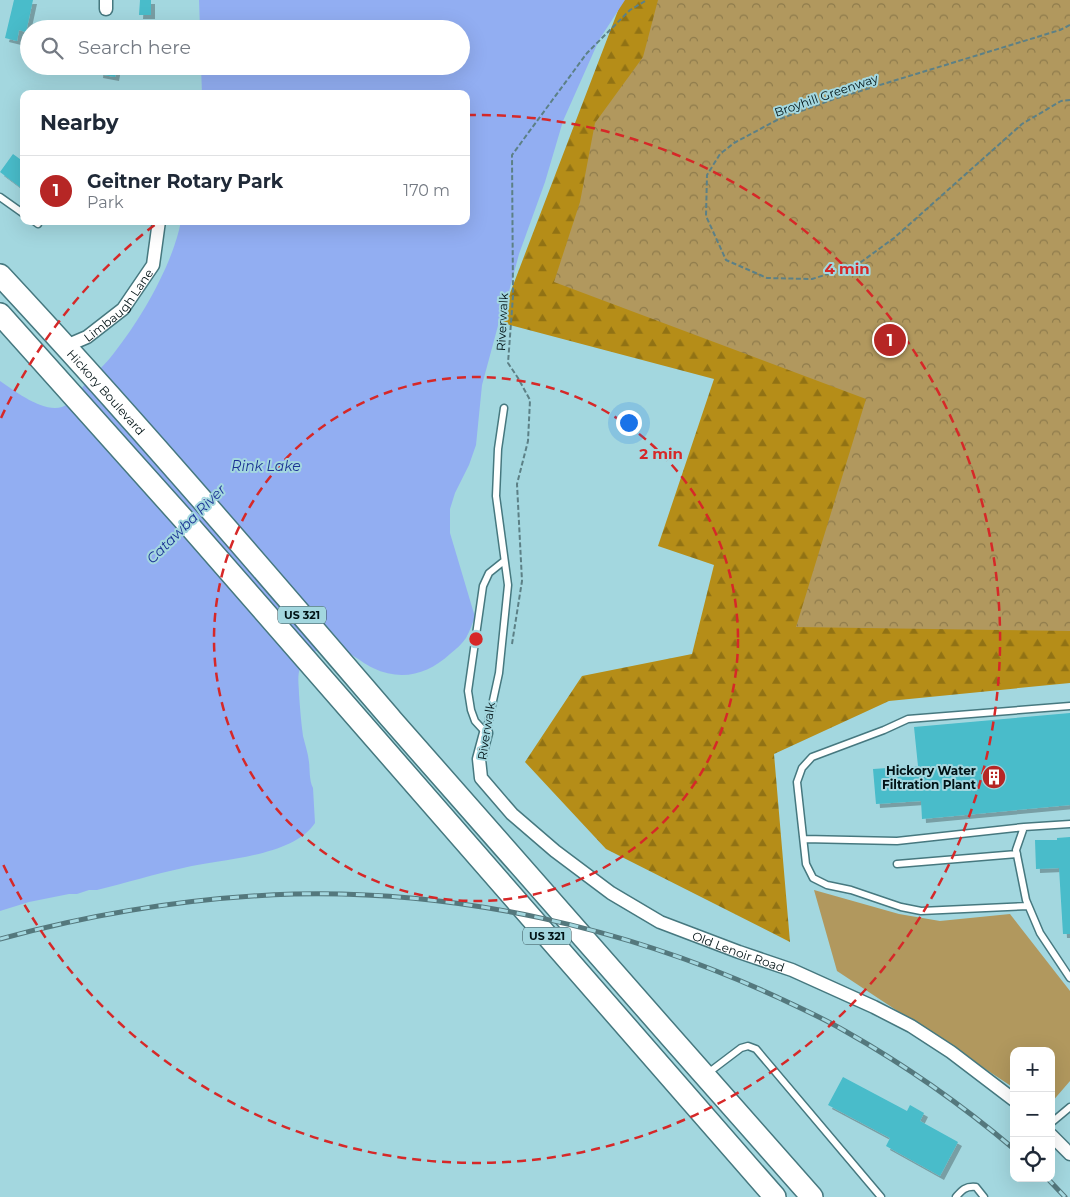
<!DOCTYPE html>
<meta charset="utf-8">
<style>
:root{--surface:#fff;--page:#f2f2f3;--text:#1f2937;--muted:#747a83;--line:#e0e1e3;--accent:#b62625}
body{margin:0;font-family:Montserrat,sans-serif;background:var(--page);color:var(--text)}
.controls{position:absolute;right:15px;bottom:15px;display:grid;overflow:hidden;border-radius:10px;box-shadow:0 5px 20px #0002}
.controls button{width:45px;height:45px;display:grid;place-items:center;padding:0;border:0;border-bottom:1px solid var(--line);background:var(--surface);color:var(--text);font:25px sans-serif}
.you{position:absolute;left:628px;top:422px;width:18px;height:18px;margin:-12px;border:4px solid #fff;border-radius:50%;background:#1a73e8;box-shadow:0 0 0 8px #1a73e833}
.badge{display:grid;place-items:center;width:32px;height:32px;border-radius:50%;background:var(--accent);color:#fff;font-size:16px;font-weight:700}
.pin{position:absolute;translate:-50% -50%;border:2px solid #fff;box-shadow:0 1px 5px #0006}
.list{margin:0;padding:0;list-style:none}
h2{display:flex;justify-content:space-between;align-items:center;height:65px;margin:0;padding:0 20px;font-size:21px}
h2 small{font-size:16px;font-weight:400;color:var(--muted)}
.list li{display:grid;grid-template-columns:32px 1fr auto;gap:15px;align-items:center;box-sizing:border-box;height:70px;padding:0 20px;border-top:1px solid var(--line)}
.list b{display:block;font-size:19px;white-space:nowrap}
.list p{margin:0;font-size:16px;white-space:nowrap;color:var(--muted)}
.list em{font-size:16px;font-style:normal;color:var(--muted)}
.icon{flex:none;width:28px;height:28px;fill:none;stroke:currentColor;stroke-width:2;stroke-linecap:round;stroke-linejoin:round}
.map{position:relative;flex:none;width:1070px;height:1197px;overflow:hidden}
.search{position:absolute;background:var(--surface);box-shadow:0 5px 20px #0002;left:20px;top:20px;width:450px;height:55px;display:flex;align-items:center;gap:12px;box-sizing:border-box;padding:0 18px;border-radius:28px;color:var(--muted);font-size:19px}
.panel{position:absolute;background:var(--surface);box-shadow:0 5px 20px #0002;left:20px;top:90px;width:450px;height:135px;border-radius:10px}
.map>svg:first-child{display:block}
.green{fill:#b1985e}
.forest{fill:url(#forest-firs)}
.park{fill:url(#park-crowns)}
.water{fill:#92aef2}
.building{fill:#48bcca;filter:url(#shadow)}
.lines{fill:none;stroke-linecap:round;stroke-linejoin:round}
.service-casing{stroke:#46787f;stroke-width:9}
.minor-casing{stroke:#46787f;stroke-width:15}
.trunk-casing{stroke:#46787f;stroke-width:24}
.path{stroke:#5c8086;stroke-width:2;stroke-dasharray:5 2.5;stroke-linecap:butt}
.service{stroke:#fff;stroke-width:6}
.minor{stroke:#fff;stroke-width:12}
.trunk{stroke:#fff;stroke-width:21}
.rail-casing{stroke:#54787d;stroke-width:5}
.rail{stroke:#a3d7df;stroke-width:3;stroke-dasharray:9;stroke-linecap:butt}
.ring{fill:none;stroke:#d62828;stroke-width:2.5;stroke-dasharray:9 6}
.labels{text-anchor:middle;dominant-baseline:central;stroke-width:4;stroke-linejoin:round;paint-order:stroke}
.shield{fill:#a3d7df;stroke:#324d52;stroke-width:1}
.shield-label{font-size:11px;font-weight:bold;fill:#011215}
.street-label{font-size:12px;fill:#011215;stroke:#a3d7df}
.poi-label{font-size:12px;font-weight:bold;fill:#011215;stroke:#a3d7df;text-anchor:end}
.water-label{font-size:14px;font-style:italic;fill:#1c3494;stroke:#a3d7df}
.centre{fill:#d62828;stroke:#a3d7df;stroke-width:2.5}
.ring-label{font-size:15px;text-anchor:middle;font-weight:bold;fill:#d62828;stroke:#a3d7df;stroke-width:4;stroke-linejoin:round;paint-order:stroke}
</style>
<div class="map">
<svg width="1070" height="1197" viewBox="0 0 1070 1197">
<defs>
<pattern id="forest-firs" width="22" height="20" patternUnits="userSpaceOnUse" patternTransform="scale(1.25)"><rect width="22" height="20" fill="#b58d18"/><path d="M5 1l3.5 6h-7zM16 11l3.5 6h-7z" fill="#917214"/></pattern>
<pattern id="park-crowns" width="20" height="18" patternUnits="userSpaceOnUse" patternTransform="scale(1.25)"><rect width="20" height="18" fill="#b1985e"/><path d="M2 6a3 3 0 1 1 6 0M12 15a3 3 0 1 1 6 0" fill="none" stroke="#8e7b4c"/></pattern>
<filter id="shadow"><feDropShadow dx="4" dy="4" stdDeviation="0" flood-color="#0004"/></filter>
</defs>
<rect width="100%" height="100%" fill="#a3d7df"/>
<path class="green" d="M814,890L899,914L940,921L1010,914L1070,991V1081L1051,1103V1051H1014V1088L837,971Z"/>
<path class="forest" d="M622,0H1070V683L889,701L774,754L790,942L606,849L525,762L582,676L692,654L714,565L658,546L714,379L499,322Z"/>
<path class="park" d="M658,0H1070V631L796,627L866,399L554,282L580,202L595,123L643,57Z"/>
<path class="water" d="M199,0H625L599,40L563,121L545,182L519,254L503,314L499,322L482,385L476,445L469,465L455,493L450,509V533L475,617C472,624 470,631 466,638C462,644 456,649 450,654C428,674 402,682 373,668C354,659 347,645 322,649C314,650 302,661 300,668C297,677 299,686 299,694C300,708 301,722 303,736C305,744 308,753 309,762C310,770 309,780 313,788L315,823C293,857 220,859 183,868C154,874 126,883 97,890H89L77,894H69L29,902L0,911V381C15,391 43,413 62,407C73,403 78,392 86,383C95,373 106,364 114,353C141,319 173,264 181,221H466V94H202L201,66H461V29H200Z"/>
<path class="building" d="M14,0H33L26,32L19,30L17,41L5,38Z
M140,0H151V15H139Z
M100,66H117L115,77L99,74Z
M13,154L24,162V190L0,172Z
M1070,713V805L922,819L921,801L876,804L873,769L918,766L914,727Z
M1070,837V934H1063L1059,868L1036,869L1035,840H1057V838Z
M843,1077L907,1111L910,1105L924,1113L920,1121L958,1142L940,1176L886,1146L890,1138L828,1105Z"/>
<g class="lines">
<g class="service-casing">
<path id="service" d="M0,197L24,214
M34,221L38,224
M486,733L499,673L508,585L496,496L498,449L504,408
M486,733L475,721L471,710L468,691L483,586L489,573L504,561
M1070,824L1024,827L1016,850L1026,900L1040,933L1070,978
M804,839L897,841L1024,827
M897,864L1017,854
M1028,906L921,911L901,907L851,890L827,885L813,878L806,864L797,782L802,768L812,757L884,730L908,719L1070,706
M708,1073L741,1048L748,1046L756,1049L881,1197
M1051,1123L1070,1107
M956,1197C962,1190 965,1186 976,1187L984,1197"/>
</g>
<g class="minor-casing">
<g id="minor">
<path d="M106,9V0"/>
<path id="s1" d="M66,346L87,337L123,309L153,265L159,221"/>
<path id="s2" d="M486,733L479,759L481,778L512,814L555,851L611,893L660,922L739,952L792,970L874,1007L911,1026L951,1052L1014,1100"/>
<path d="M1051,1135L1070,1154"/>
</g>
</g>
<g class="trunk-casing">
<g id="trunk">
<path id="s3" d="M0,275C135,420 263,570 392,720C531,880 672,1038 812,1197"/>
<path d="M0,314L187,523L775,1197"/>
</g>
</g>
<path class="path" d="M1070,25L1060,30L834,99L777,120L734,143L720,154L707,175L706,216L726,260L767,278L812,279L857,265L894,238L1022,124L1061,101L1070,100
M512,644L522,581L517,484L528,441L530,400L518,378L508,363L513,296L512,155L587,53L630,10L647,0"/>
<use href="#service" class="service"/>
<use href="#minor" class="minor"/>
<use href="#trunk" class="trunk"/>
<g class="rail-casing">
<path id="rail" d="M0,939C96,913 194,897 294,894C459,890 628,928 777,997C800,1008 823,1018 845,1031C905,1065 961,1104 1014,1149
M1047,1178L1065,1197"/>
</g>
<use href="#rail" class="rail"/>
</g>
<g class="ring">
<circle cx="476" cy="639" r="262"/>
<path d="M1 418A524 524 0 0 1 157 223M467 115A524 524 0 1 1 1 860"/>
</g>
<defs>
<g id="building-disc" transform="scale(1.25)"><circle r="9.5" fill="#b62625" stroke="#a3d7df"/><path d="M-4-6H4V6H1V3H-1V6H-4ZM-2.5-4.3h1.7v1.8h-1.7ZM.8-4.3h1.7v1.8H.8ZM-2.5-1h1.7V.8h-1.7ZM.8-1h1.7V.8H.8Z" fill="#fff"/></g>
</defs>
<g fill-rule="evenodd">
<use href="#building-disc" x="994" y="777"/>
</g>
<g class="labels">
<g class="shield">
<rect x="278" y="606.5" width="48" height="17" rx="4"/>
<rect x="523" y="927.5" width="48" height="17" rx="4"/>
</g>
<g class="shield-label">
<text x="302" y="615">US 321</text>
<text x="547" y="936">US 321</text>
</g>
<g class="street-label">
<text transform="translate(826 95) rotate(-19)">Broyhill Greenway</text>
<text stroke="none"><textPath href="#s1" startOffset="68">Limbaugh Lane</textPath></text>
<text transform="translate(502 322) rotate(-87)">Riverwalk</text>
<text stroke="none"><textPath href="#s3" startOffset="158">Hickory Boulevard</textPath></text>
<text transform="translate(486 731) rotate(-81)">Riverwalk</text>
<text stroke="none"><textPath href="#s2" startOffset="361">Old Lenoir Road</textPath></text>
</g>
<g class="poi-label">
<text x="976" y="770">Hickory Water<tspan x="976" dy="14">Filtration Plant</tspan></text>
</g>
<g class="water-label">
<text x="266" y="466">Rink Lake</text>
<text transform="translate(186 524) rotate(-45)">Catawba River</text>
</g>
</g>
<circle cx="476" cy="639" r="8" class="centre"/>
<g class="ring-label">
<text x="847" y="274">4 min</text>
<text x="661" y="459">2 min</text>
</g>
</svg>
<div class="controls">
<button>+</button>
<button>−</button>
<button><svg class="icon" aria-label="locate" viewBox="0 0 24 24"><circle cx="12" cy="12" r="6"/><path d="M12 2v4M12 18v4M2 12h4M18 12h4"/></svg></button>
</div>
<div class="you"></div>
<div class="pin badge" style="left:890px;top:340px">1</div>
<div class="search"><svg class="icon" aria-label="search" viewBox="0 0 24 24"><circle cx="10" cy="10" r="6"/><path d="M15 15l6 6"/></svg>Search here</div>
<section class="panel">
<h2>Nearby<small></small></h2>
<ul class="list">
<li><span class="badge">1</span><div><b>Geitner Rotary Park</b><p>Park</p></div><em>170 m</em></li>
</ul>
</section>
</div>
